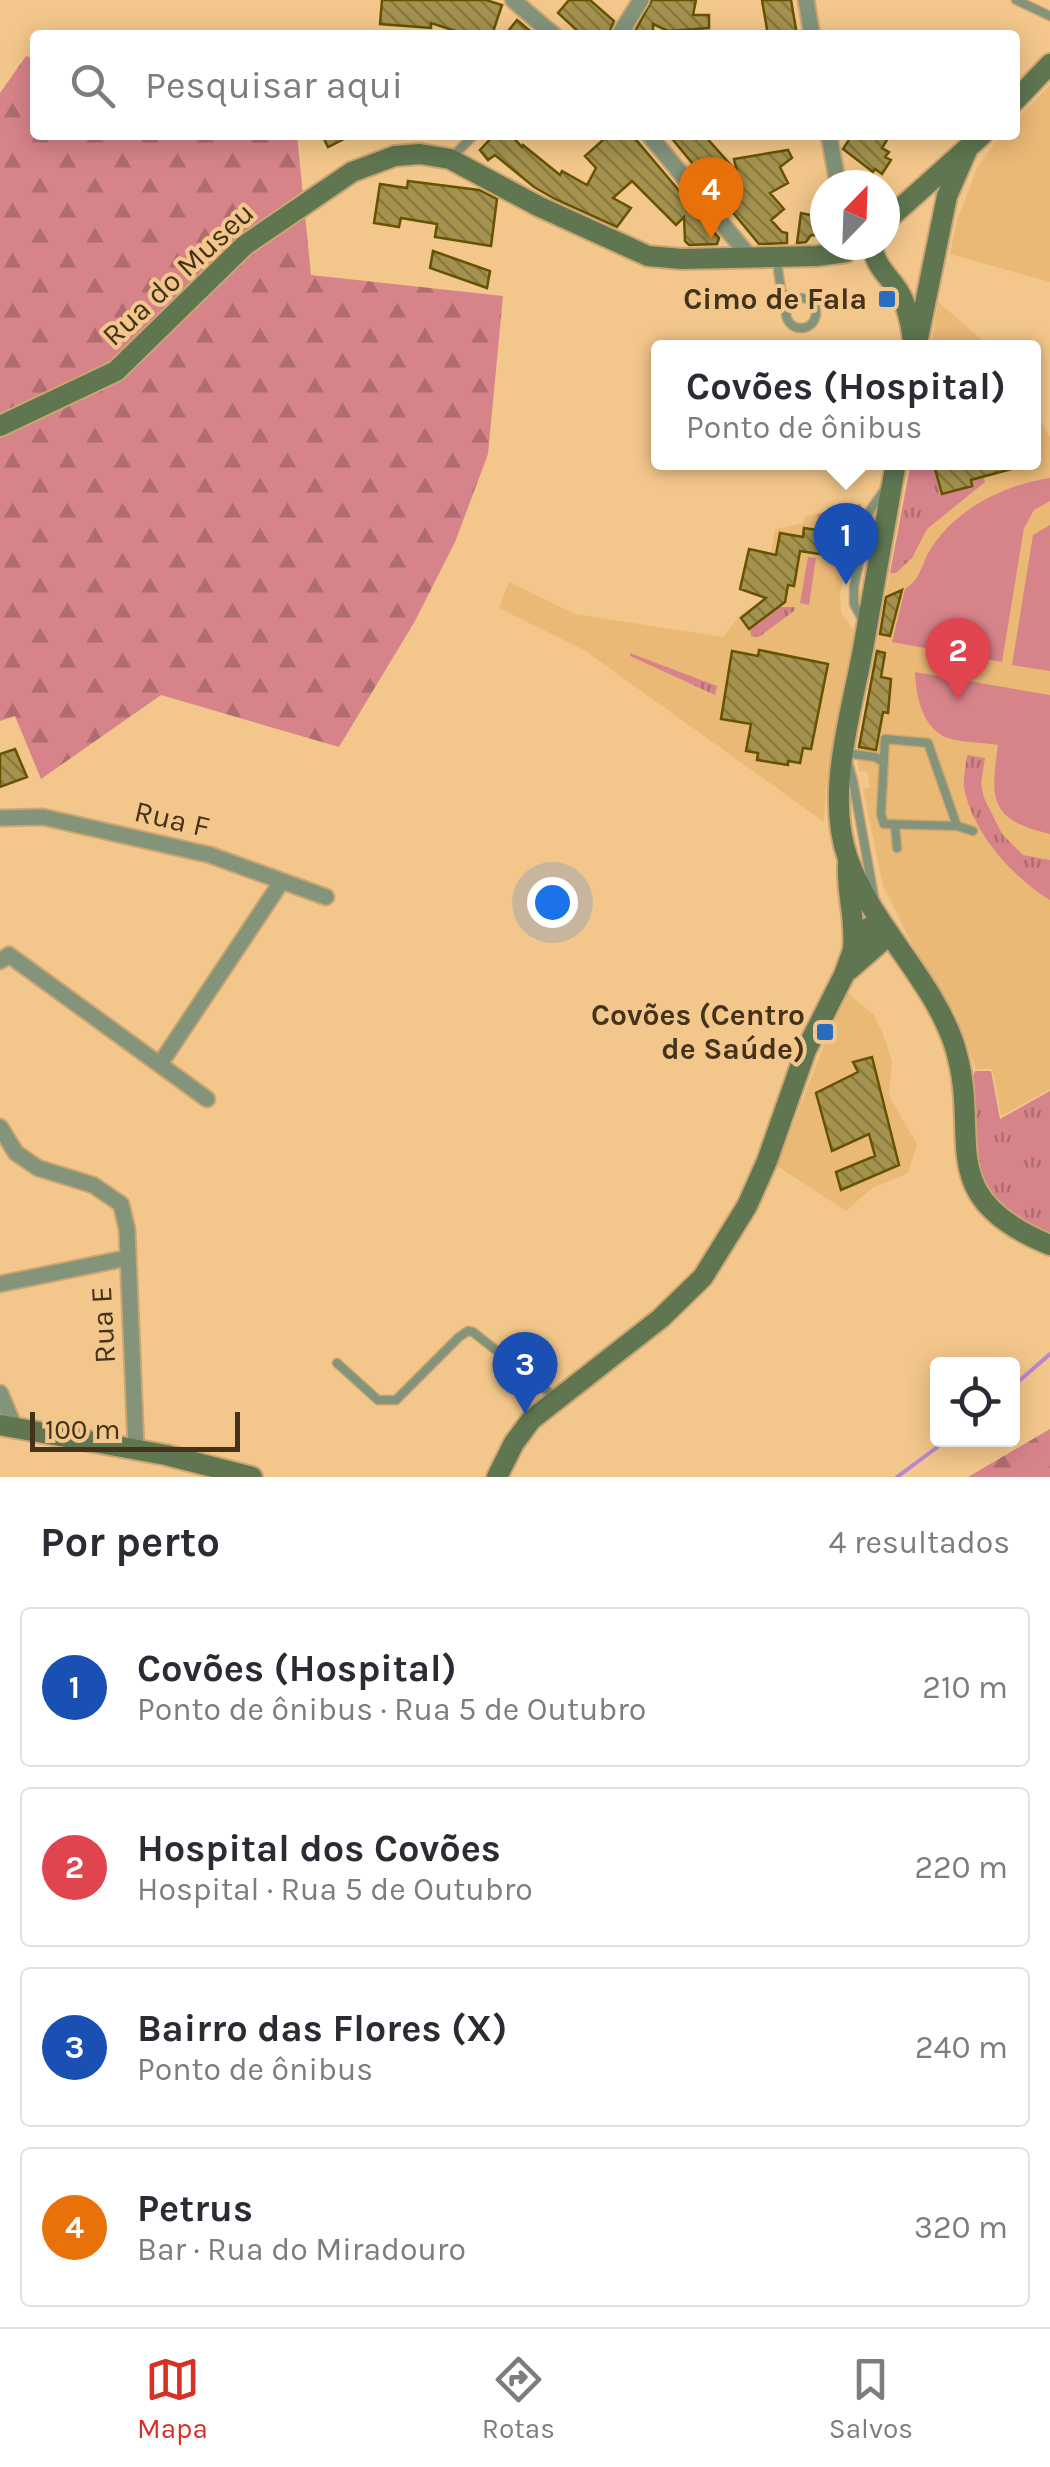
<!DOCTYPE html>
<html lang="pt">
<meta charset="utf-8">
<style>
:root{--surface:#fff;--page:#f2f2f3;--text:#2b2b33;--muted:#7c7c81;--line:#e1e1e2;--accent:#d93025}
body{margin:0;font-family:Karla,sans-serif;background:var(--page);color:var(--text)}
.controls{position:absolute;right:30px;bottom:30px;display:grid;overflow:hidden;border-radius:10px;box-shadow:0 5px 25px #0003}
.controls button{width:90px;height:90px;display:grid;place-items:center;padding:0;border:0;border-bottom:2px solid var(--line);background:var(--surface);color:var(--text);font:50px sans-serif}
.compass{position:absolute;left:810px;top:170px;width:90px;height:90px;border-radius:50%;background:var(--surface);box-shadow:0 5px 25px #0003;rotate:23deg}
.scale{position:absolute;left:30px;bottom:25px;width:210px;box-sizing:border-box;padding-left:10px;border:5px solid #44331a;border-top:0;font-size:28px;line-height:35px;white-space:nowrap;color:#44331a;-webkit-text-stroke:8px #f3c78b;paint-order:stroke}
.you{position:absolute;left:552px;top:902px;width:35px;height:35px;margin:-25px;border:8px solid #fff;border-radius:50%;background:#1a73e8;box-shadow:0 0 0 15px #1a73e833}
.badge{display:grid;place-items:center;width:65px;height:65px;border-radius:50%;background:var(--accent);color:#fff;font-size:32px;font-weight:700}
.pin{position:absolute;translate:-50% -82px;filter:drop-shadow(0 2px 5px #0008)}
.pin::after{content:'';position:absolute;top:52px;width:35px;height:30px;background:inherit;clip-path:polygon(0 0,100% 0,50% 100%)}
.popup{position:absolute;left:651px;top:340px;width:390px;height:130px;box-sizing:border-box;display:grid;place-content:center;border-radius:10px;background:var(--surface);filter:drop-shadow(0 2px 8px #0005);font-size:32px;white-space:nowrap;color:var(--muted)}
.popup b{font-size:38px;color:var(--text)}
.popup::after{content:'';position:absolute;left:50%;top:100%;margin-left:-20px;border:20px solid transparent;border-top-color:var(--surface)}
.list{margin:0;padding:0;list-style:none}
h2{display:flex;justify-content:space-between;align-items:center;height:130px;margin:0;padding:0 40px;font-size:42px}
h2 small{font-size:32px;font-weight:400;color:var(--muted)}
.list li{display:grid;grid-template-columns:65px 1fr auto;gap:30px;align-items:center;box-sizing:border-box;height:160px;margin:0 20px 20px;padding:0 20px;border:2px solid var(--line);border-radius:10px}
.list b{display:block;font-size:38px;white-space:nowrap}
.list p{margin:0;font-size:32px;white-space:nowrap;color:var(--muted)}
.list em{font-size:32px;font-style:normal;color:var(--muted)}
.icon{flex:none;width:55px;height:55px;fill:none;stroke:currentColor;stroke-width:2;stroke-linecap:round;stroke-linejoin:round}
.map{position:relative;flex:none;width:1050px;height:1477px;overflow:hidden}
.search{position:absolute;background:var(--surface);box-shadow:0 5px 25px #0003;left:30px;right:30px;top:30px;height:110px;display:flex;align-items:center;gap:25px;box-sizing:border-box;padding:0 35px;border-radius:10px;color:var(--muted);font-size:38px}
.sheet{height:850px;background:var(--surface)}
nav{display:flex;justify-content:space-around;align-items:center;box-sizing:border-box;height:140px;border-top:2px solid var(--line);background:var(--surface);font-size:28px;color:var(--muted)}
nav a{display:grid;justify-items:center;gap:5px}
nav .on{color:var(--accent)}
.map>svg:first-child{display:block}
.built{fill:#eab976}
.grass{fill:url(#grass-tufts)}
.forest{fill:url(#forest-firs)}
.garden{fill:#d7838a}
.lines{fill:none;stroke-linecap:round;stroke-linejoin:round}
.stream{stroke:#b887cf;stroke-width:4}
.building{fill:url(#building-back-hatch);stroke:#655301;stroke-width:2.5}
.lane-casing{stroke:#cca672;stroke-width:11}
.street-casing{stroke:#cca672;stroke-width:19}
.secondary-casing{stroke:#cca672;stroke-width:24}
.lane{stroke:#83947b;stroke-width:8}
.street{stroke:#83947b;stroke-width:15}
.secondary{stroke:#5f7651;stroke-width:20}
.poi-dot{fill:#286ebf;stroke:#f3c78b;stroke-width:4}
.labels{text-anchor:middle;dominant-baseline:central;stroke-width:8;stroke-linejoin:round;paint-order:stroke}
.street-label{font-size:30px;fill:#44331a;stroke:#f3c78b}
.poi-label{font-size:30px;font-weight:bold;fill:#44331a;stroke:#f3c78b;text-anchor:end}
</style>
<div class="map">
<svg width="1050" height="1477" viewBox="0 0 1050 1477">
<defs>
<pattern id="grass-tufts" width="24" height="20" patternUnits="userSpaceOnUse" patternTransform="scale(2.5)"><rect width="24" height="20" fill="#d7838a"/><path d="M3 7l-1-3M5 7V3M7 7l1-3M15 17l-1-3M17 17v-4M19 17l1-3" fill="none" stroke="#b06c70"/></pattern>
<pattern id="forest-firs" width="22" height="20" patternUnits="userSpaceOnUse" patternTransform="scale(2.5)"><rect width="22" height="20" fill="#d7838a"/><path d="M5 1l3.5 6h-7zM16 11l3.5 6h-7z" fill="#b06c70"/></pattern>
<pattern id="building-back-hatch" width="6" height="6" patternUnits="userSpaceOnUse" patternTransform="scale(2.5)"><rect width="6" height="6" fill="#a4924e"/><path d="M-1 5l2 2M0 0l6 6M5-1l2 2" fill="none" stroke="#877840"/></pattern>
</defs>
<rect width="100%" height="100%" fill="#f3c78b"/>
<path class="built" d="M1050,85V282L950,254L957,220L978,166L1001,135H1015V120Z
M938,302L990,347H991H931Z
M1034,409L1050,437V1089L1001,1116L992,1069H976L955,1013L913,946L883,886L863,789L870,787L867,771L859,772L857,751L910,463L1034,462Z
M861,503L848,573H845L840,595L841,612L854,631L826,787L824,822L584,650L499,608L509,582L575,614L723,637L740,615L763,599L775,529L803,523L805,517Z
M845,991L874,1015L883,1034L892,1061L889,1096L917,1144L908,1173L872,1188L846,1211L777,1166Z"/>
<path class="grass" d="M911,463H938L940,466L934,469L941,495L973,486L972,481L984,478L985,482L927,529L912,558L896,573H890Z
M861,504L849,563L835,561L840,528L817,524L818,514Z
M808,557L816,558L809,605L800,603Z
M777,607H795L794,611L759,637L751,636L750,629Z
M630,653L717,686L715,695L630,656Z
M967,755L985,758L981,784L984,798L1002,834L1023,855L1050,860V900C1012,877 972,832 964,787C963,776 966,765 967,755Z
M975,1071H991L1000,1119L1050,1091V1237C1035,1229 1014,1221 1001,1209C967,1178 974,1122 972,1080Z"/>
<path class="forest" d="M26,56L35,59V135H297L311,275L503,296L488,454L455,542L415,621L339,747L161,695L41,779L15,716L0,721V93Z
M1050,1429V1477H968Z"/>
<path class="garden" d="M1050,478V501L1034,510L1024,528L1002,662L892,642L905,589C921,579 921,565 930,550C955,509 1004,485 1050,478Z
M1050,525V671L1012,665L1033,535Z
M915,672L1050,695V834C990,820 990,801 998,745C982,742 957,743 943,736C921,724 916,694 915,672Z"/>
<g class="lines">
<path class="stream" d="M1012,1387L1050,1354
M897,1477L947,1440"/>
</g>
<path class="building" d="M382,0H486L502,5L492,35H468L431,23V28L380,24Z
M569,0H590L614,21L608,35H582L558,13Z
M652,0H696L693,15H709V28L668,31L653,24V35H633Z
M762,0H791L797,35H768Z
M517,20L535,35H505Z
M322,135H352L328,147Z
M494,135H511L522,147L523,145L560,175L562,171L587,185L596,168L585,156L603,140L599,135H632L719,238L717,244L689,245L685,241L684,217L676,225L632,181L613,198L631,208L617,227L555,199L534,187L495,155L488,160L480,150Z
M669,135H704L737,172L734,159L788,150L792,158L780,167L788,183L770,193L784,209L771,220L782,232L787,233V243L759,244Z
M852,135H890L882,148L889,152L885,157L891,160L882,174L875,169L873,172L843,149Z
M408,181L479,190L497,199L491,246L435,237L437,224L401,218L399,227L374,223L380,184L407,188Z
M801,213L824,218L822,236L811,235L806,242L797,243Z
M433,251L490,271L487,288L430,268Z
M939,462H1022V466L971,480L972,486L942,494L935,469L941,467Z
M804,528L836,533L832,556L800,551L794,586L788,585L785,602L749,629L741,618L766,598L740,589L749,549L776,555L780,533L803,537Z
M902,590L890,636L880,634L886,597Z
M759,650L828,664L811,749L803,748L800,763L788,761V765L757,760L758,753L746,751L751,724L721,719L732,651L758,656Z
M877,651L885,653L881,677L891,679L888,713L883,712L876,750L859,747Z
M15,749L27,777L0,787V754Z
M872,1057L899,1165L841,1190L836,1172L875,1156L869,1134L832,1151L816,1093L858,1072L853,1062Z"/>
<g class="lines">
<g class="lane-casing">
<path id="lane" d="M1016,0L1050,16
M453,156L474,135
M777,261L781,291L791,302
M786 313a15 15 0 1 1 30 0a15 15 0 1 1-30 0Z
M863,621L854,604V587L869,512L885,489
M895,824L897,848
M957,826L928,743L885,739L881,814L884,824L957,826L973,831
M874,897L853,781L845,753L875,757L884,762
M337,1363L378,1400H396L459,1337L468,1331L473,1332L555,1397"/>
</g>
<g class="street-casing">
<path id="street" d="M513,0L554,35
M806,0L812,35
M619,35L641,0
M649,135L749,256
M829,135L838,185
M0,818L43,817L210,855L326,897
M0,961L9,955L207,1099
M160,1064L282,881
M0,1127L16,1153L38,1168L93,1185L121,1204L127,1229L136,1449
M0,1284L127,1258
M0,1393L14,1426"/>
</g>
<g class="secondary-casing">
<path id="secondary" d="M1015,101L1050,64
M885,222L982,135
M873,245C873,266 891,277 900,294C908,308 911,324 913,341
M916,348L947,196L967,150
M0,426L116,371L245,245L352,172L395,156L420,154L450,159L538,206L648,256L682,259L817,256L846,252
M896,462C885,525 874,587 863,649C851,714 825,795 848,859C872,926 932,978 954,1044C984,1136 928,1195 1050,1245
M848,863C846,892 856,918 853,948
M849,970L889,935
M0,1425L166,1455L252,1477
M497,1477L514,1443L531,1420L661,1318L703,1277L747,1206L767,1161L806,1050L844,975L853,950L866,929L881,922"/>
</g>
<use href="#lane" class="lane"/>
<use href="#street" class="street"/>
<use href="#secondary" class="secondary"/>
</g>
<g class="poi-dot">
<rect x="877" y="289" width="20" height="20" rx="5"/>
<rect x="815" y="1022" width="20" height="20" rx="5"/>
</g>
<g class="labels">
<g class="street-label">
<text transform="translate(178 274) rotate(-43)">Rua do Museu</text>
<text transform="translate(172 819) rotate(13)">Rua F</text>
<text transform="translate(103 1325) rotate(-93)">Rua E</text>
</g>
<g class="poi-label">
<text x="867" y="299">Cimo de Fala</text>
<text x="805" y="1015">Covões (Centro<tspan x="805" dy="34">de Saúde)</tspan></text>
</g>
</g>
</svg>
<div class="controls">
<button><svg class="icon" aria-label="locate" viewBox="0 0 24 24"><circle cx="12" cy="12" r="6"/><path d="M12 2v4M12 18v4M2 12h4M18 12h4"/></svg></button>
</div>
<svg class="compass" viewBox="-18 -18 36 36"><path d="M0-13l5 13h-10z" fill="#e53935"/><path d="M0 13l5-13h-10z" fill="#7c7c81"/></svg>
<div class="scale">100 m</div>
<div class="you"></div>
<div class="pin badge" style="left:846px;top:585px;background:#1a4fb4">1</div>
<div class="popup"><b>Covões (Hospital)</b>Ponto de ônibus</div>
<div class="pin badge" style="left:958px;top:700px;background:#e0444e">2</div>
<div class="pin badge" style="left:525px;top:1414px;background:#1a4fb4">3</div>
<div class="pin badge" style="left:711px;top:239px;background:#e8710a">4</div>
<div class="search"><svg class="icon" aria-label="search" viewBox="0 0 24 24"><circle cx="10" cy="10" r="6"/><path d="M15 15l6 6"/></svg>Pesquisar aqui</div>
</div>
<section class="sheet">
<h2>Por perto<small>4 resultados</small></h2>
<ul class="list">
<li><span class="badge" style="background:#1a4fb4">1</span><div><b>Covões (Hospital)</b><p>Ponto de ônibus · Rua 5 de Outubro</p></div><em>210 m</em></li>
<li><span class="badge" style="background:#e0444e">2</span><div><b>Hospital dos Covões</b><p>Hospital · Rua 5 de Outubro</p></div><em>220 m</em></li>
<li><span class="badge" style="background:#1a4fb4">3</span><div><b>Bairro das Flores (X)</b><p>Ponto de ônibus</p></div><em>240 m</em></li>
<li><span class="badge" style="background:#e8710a">4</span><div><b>Petrus</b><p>Bar · Rua do Miradouro</p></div><em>320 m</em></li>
</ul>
</section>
<nav>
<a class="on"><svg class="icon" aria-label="map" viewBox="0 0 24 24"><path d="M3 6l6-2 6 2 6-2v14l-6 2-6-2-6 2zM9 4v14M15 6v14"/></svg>Mapa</a>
<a><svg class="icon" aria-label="directions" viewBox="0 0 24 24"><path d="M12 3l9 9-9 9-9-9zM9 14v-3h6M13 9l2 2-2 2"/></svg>Rotas</a>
<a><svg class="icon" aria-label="saved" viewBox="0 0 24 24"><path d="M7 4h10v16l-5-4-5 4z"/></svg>Salvos</a>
</nav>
